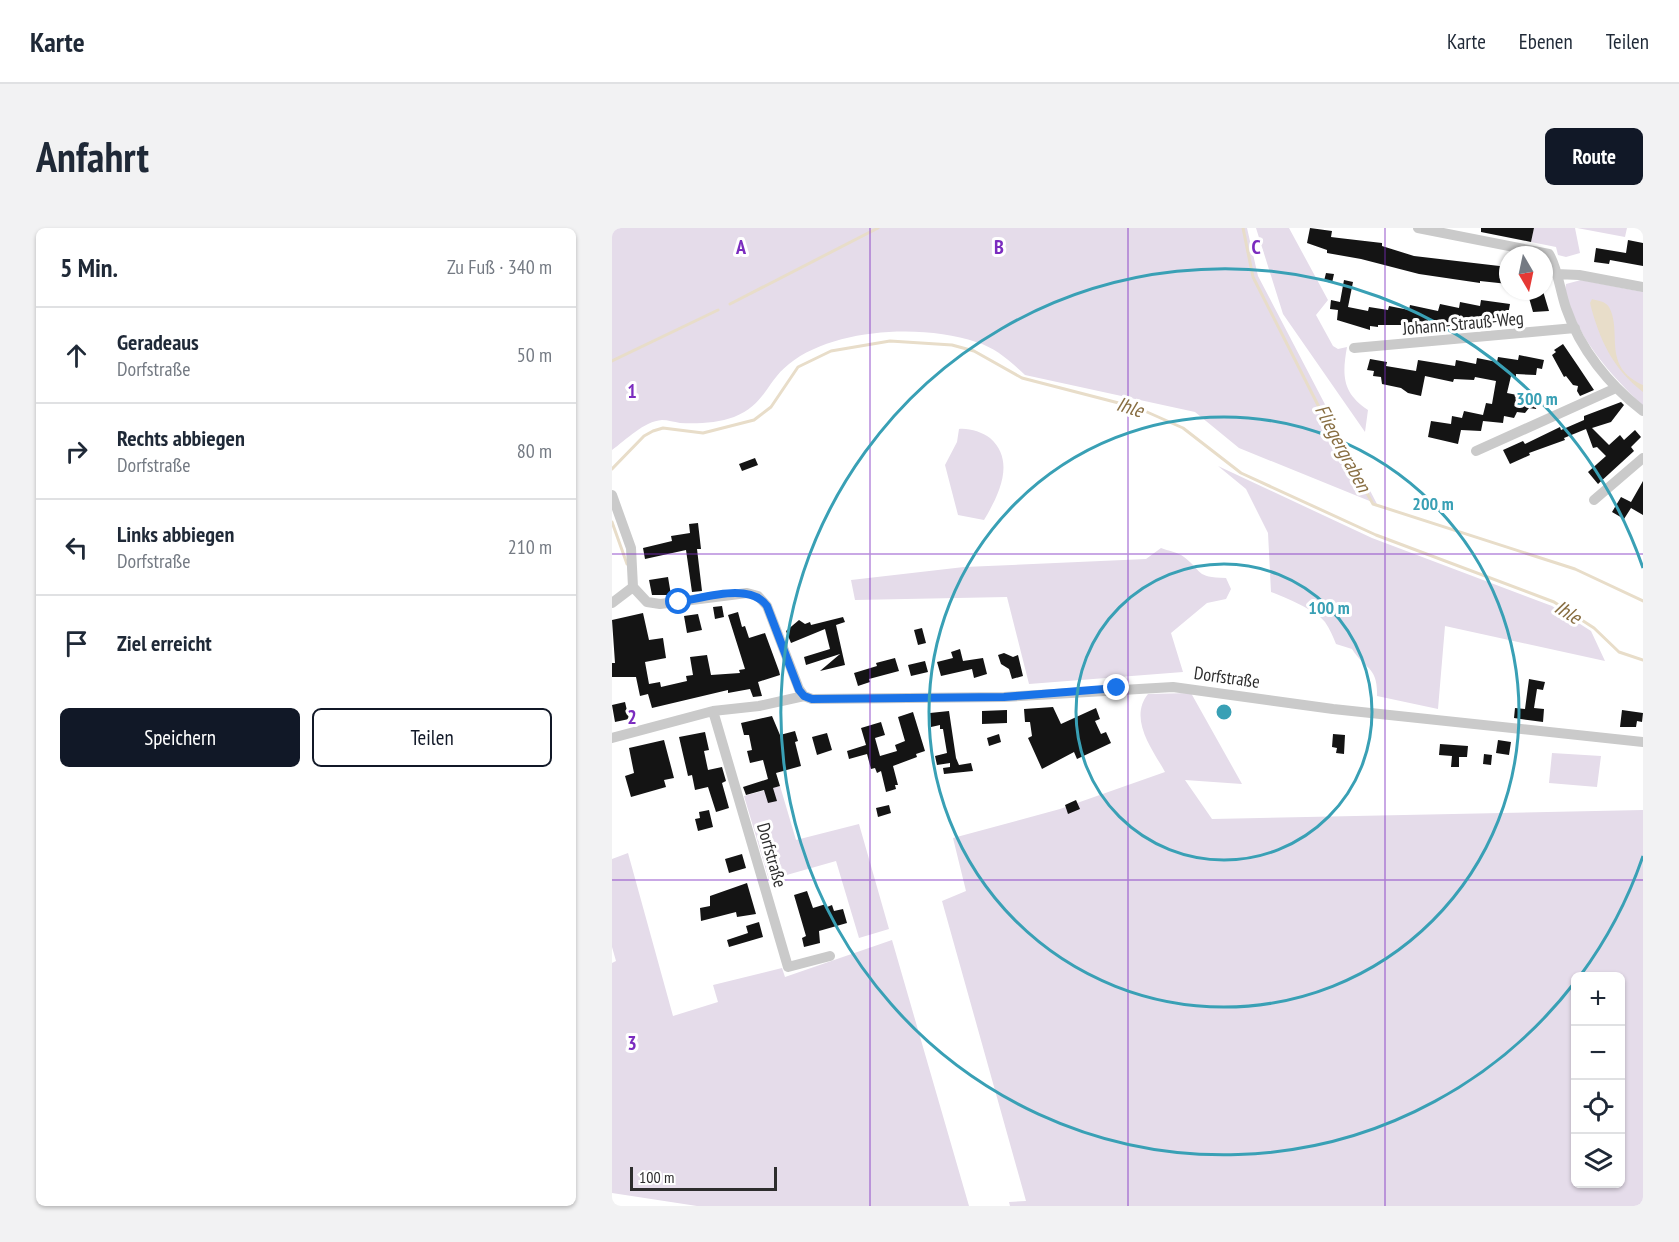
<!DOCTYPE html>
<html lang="de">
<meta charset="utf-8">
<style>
:root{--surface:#fff;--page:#f2f2f3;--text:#1f2937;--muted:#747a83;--line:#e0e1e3;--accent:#111827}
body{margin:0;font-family:"PT Sans Narrow",sans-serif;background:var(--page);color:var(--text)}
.controls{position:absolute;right:18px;bottom:18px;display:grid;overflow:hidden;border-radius:9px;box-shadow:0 2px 4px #0004}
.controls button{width:54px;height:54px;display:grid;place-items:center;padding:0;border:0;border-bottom:2px solid var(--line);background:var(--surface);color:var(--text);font:30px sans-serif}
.compass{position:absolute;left:887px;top:18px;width:54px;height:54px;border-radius:50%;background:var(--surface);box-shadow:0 2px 4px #0004;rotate:171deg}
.scale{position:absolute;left:18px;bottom:15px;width:147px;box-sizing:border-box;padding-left:6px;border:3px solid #2d2d2d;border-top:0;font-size:16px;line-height:21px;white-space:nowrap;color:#2d2d2d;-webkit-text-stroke:4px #fff;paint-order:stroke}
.stop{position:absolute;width:18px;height:18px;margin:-14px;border:4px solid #1a73e8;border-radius:50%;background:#fff}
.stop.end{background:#1a73e8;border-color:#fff;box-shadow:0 2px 6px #0008}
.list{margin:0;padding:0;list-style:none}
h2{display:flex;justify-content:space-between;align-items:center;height:78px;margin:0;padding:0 24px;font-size:26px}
h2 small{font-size:20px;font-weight:400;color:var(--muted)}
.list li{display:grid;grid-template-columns:39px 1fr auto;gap:18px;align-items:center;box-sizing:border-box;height:96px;padding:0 24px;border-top:2px solid var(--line)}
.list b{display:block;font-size:22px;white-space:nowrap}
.list p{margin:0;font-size:20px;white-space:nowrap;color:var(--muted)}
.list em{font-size:20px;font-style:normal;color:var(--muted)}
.actions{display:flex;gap:12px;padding:18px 24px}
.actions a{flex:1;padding:14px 0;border:2px solid var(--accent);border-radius:9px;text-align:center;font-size:21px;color:var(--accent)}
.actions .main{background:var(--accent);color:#fff}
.icon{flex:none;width:33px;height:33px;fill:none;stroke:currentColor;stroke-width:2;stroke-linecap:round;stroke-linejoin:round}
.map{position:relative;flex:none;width:1031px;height:978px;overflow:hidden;border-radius:9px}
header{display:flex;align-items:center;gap:36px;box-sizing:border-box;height:84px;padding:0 30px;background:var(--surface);border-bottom:2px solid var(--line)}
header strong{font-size:28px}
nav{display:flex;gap:33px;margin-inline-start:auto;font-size:21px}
.intro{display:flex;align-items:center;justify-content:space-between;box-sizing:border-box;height:144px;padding:0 36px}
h1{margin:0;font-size:42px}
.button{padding:15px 27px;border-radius:9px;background:var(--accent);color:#fff;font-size:21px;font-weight:700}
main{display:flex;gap:36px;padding:0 36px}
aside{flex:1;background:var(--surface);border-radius:9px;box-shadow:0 2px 4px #0004}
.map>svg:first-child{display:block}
.green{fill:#e5dcea;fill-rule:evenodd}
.water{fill:#e8ddc9}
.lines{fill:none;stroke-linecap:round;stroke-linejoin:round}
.stream{stroke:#e8ddc9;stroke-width:3}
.building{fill:#141414}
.minor{stroke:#cacaca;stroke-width:10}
.route{stroke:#1a73e8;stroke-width:8}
.grid{fill:none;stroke:#7b2cbf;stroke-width:1.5;stroke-opacity:0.55}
.ring{fill:none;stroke:#39a0b5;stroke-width:3}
.labels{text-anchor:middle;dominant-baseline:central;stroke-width:6;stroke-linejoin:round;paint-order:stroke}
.street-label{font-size:18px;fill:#2d2d2d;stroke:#fff}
.water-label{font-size:20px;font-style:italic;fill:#886e42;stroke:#fff}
.grid-label{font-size:20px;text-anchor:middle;font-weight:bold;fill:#7b2cbf;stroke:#fff;stroke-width:6;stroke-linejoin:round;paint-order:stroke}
.centre{fill:#39a0b5;stroke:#fff;stroke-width:3}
.ring-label{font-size:18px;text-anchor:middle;font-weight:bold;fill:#39a0b5;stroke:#fff;stroke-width:6;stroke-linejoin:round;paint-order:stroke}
</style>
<header>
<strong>Karte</strong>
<nav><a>Karte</a><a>Ebenen</a><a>Teilen</a></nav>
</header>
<div class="intro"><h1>Anfahrt</h1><a class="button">Route</a></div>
<main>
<aside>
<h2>5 Min.<small>Zu Fuß · 340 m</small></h2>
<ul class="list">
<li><svg class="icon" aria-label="ahead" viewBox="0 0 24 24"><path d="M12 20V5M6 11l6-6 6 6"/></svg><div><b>Geradeaus</b><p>Dorfstraße</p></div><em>50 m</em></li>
<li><svg class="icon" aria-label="right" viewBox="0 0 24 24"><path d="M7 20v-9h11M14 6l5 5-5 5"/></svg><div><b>Rechts abbiegen</b><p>Dorfstraße</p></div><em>80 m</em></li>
<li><svg class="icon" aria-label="left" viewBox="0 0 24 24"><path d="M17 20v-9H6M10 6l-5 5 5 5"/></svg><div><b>Links abbiegen</b><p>Dorfstraße</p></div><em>210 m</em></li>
<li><svg class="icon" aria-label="arrive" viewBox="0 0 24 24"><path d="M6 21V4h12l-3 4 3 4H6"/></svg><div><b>Ziel erreicht</b></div></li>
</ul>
<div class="actions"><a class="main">Speichern</a><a>Teilen</a></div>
</aside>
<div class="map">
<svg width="1031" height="978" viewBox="0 0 1031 978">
<rect width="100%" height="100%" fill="#fff"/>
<path class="green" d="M0,0H635L646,48L765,276L627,220L583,184L413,147C398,133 384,120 364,114C311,96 222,100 177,136C154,154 154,176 122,189C106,195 85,196 68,195C62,194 56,192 50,192C32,193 14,212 0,222Z
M644,0H677L716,72L704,87L721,118L726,121L735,119C730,147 730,165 756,182L753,204L671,86Z
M922,0H963L968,25L954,29L946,27L944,19L919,14Z
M965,0H1015L1013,9Z
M969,52L1031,64V178C997,145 964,109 953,62L954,56Z
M347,201C357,200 370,204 378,210C404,233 387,267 372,292L346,287L333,237L345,214Z
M606,238L760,310L940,378L979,403L993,433L833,398L826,481L765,468C766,438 753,442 740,421L724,416C721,409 718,401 713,394C705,383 673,369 659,364L656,305L634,261Z
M549,320C556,323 566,324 572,329C592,344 582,349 614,350L619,361L614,371L595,375L559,405L571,444L417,456L395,369L243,372L239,352L352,339L534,331Z
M579,465L630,556L573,552L600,591L1031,582V978H398L397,974L414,973L330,673L354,663L341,610L448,581L553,544C541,522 516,491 536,466ZM963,748H1008V956H963Z
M940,525L989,528L985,559L937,555Z
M168,558L184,612L247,596L277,701L247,710L224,633L157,652L132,568Z
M16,625L61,788L106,774L101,757L170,740L173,749L280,712L357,978H85L0,965V735L4,733L0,719V631Z"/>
<path class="water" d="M980,71C986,73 993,73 997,79C1011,105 989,138 1031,157V164C1001,141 987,111 978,75Z"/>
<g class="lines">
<path class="stream" d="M631,0L641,49L713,191L761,276L963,341L1031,373
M118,76L266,0
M0,133L106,82
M0,241L32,208L41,203L51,200L91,205L142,192L159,179L186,139L219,123L278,113L340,117L362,123L410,150L526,180L571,200L629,245L764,307L942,374L982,400L1007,424L1031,432
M0,294L15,336"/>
</g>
<path class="building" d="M698,0L720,3L719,9L727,10L770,15V18L802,28L896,39V56L868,53V55L807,46L749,31L715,25V22L695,15Z
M869,0H922L919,14L869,4Z
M1016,12L1031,15V38L998,32L997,36L982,34L984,20L1014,25Z
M714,45L722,46L720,55L712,53Z
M732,52L741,54L736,79L756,83L757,79L776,82L777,78L797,82L798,77L826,83L828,76L847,80L848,74L868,78L869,72L898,76L895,92L866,91L865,95L858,93L857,95L845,93L844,97L816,91L815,97H766V99L758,98V102L725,92L726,82L718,81L719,72L728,74Z
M915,63H931L937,83L921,84Z
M951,116L966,138L982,162L968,168L965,163L966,158L961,157L954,148L952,149L940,127L944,124L942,122Z
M907,127L932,132L930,141L925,140L924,147L904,146V149L899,148L895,165L915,169L917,163L927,165L924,181L917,180L913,185L905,184L902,190L892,188L891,195L871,193L869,203L849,202L846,216L816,209L819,193L839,196L840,188L850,190L852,183L871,187L874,175L880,176L884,153L863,149L862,152L842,151L841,154L813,148L809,168L796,165L789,160L770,156L769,149L761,148L762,143L755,142L758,131L775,134L774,138L804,143L806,132L843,138L844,132L864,136L865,130L885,134L886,129L906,132Z
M1009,174L1012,177L999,194L980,200L997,217L1008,207L1012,212L1023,202L1029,209L1019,219L1022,223L986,256L976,244L994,228L985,219L981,220L974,201L952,210L953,212L917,225L918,227L898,236L891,222L911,213L913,216L948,199L949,202L972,192V188Z
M143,230L146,237L130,243L127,236Z
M1031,253V287L1019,280L1012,291L1000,284L1009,269L1019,274Z
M86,295L89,321H85L90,363L80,364L74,322L33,331L31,320L60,313L59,308L78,305L77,296Z
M56,349L59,367H40L37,352Z
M110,378L112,389L103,391L101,379Z
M126,384L130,399L133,398L137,410L153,405L167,443L168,447L146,454L150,468L141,469L138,461L116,465V462L40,480L36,466L28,468L24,449H0V435H3L0,392L31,385L37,412L51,410L54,430L33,434L37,456L48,454L49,459L75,453L74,448L81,447L78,429L95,427L99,447L128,445L127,442L133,441L116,387Z
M86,386L90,402L75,405L72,388Z
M231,389L233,394L224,397L233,437L208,443L228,426L194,437L192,429L218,421L213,401L179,415L174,403L187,392L193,396L198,394L199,397Z
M310,400L314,415L306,417L302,402Z
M348,421L351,433L371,430L375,446L362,450L360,441L329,448L325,434L341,430L339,424Z
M392,425L401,429L406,427L411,448L400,451L397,441L389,436L386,427Z
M283,430L287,443L257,451L258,454L246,458L242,445L265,438L264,435Z
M313,433L316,444L299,448L296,437Z
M917,451L933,454L931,462L925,461L922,480L932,481L931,494L902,490L903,480L913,481Z
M13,474L17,491L3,494L0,477Z
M441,479L449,496L484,480L488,491L483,493L489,506L494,504L499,515L465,531L462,524L430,541L416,510L420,508L418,494H413L412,481Z
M395,482V495L370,496V483Z
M1010,482L1031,485L1030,494L1025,493L1024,499H1008Z
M337,483L344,530L347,537L359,535L361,543L332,546L331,540L338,539V535L325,537L323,528L335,525L331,501H328V497L319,499L318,485Z
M301,484L313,523L304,526L305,529L281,538L286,557H283L284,561L274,564L269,543L265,545L263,540L259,541L255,526L237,531L235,523L254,517L249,500L269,494L273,507L263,510L268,528L285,523L283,517L293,513L286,489Z
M160,488L168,507L183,503L186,513L183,514L189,538L164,545L168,558L161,560L165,573L156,575L152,562L134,567L131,559L156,551L151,532L138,535L135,523L140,522L137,507H132L129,495Z
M93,504L97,522L92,523L96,542L110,539L114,553L110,555L117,580L104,584L96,559L83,562L80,547L76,548L67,509Z
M215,505L220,522L205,527L200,509Z
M387,506L389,514L377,518L375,510Z
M721,506L733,507L732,526L724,525L725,520L720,519Z
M52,512L62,550L52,552L54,559L19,569L13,548L22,545L17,520Z
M886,512L899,514L897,527L884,525Z
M828,516L856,518L855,529H847V539H839L840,528L827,527Z
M872,526L880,527L879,537L871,536Z
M464,572L468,581L456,586L453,577Z
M277,577L279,585L266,589L264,580Z
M97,582L101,599L86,603L83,591L88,590L87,584Z
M130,626L134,640L117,645L113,631Z
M135,655L144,686L125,689L124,684L89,693L88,680L98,678V668Z
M195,663L201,680L214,676L215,679L220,677L222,683L231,681L235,695L207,703L208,715L192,719L190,710L194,708L182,667Z
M147,694L151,709L117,719L115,712L136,705L134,698Z"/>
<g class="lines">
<path class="minor" d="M806,0L937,26C946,41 948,63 954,80C968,121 997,157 1031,183
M944,46L967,47L1031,59
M742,120L963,100
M864,223L1004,160
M0,267L19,320L21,359L35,374L48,376L135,365L146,368L155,378L187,461L192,468L200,471L392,469L561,459L721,481L1031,514
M982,272L1031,230
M0,375L21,359
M101,483L176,739L218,728
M0,510L101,483L147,478L192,468"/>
</g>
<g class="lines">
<path class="route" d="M67,374C92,370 138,354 155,378L187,462L192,468L200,471L392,469L505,460"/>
</g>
<path class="grid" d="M258,0V978M516,0V978M773,0V978M0,326H1031M0,652H1031"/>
<g class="ring">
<circle cx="612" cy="484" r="148"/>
<circle cx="612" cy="484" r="295"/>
<path d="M1031 628A443 443 0 0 1 968 748M963 754A443 443 0 1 1 1031 340"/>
</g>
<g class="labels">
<g class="street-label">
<text transform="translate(851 95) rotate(-5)">Johann-Strauß-Weg</text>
<text transform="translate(615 449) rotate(8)">Dorfstraße</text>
<text transform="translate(160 627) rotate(74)">Dorfstraße</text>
</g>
<g class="water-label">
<text transform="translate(518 179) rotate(17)">Ihle</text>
<text transform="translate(731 220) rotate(62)">Fliegergraben</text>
<text transform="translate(956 384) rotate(32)">Ihle</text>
</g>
</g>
<g class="grid-label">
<text x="129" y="26">A</text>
<text x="387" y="26">B</text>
<text x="644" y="26">C</text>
<text x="20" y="170">1</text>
<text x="20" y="496">2</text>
<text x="20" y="822">3</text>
</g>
<circle cx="612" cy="484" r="9" class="centre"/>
<g class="ring-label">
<text x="925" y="177">300 m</text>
<text x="821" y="282">200 m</text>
<text x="717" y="386">100 m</text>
</g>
</svg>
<div class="controls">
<button>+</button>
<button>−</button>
<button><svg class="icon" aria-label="locate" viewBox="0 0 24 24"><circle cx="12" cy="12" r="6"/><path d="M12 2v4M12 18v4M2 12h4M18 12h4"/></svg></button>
<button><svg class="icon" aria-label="layers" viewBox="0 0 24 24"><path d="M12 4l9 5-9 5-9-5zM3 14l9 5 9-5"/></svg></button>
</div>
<svg class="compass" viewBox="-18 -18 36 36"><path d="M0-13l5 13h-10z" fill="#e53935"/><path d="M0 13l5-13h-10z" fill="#747a83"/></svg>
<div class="scale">100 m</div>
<div class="stop" style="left:67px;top:374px"></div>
<div class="stop end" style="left:505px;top:460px"></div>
</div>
</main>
